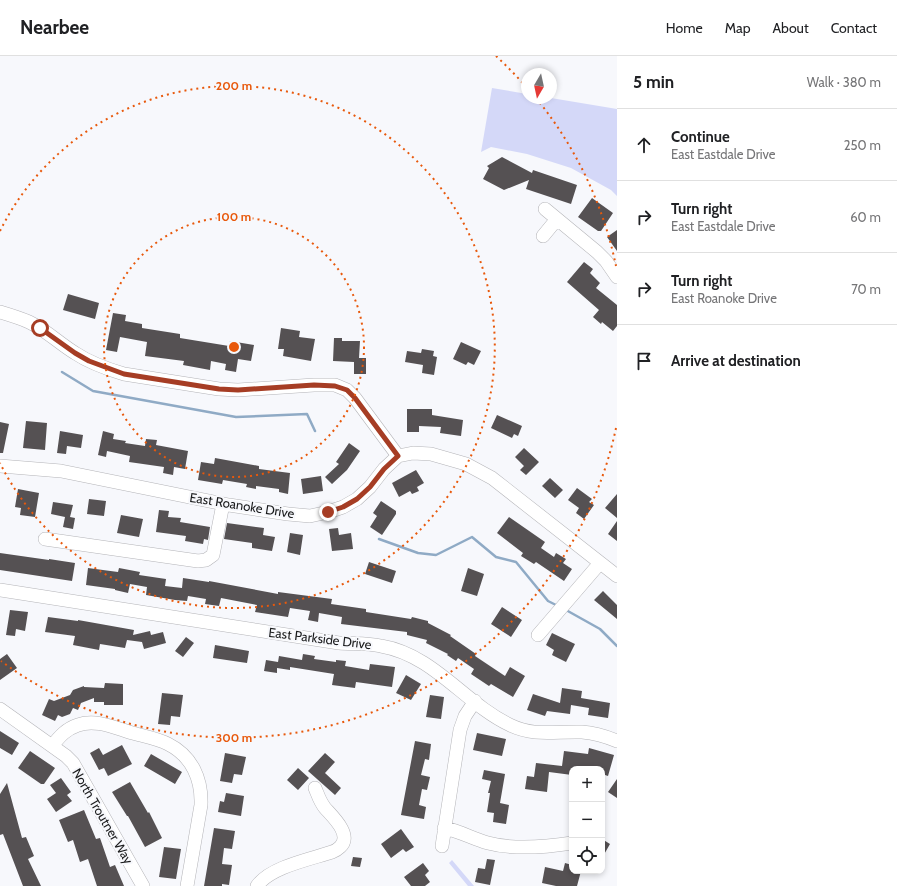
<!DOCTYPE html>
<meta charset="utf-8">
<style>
:root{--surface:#fff;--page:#f6f6f6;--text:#202124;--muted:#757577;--line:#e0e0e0}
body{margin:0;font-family:Cabin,sans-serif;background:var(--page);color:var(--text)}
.controls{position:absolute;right:12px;bottom:12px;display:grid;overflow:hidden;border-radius:8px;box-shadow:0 2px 6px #0003}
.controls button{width:36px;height:36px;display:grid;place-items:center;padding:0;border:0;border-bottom:1px solid var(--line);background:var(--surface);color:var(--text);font:20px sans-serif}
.compass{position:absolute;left:521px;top:12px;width:36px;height:36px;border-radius:50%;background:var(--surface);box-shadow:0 2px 6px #0003;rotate:189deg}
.stop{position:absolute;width:12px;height:12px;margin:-9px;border:3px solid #a63d24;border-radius:50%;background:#fff}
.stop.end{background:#a63d24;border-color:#fff;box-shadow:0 1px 4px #0008}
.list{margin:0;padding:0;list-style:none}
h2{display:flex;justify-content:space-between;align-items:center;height:52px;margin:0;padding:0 16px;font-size:17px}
h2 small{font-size:13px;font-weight:400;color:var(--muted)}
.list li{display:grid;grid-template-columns:26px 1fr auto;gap:12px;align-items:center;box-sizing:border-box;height:72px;padding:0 16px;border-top:1px solid var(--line)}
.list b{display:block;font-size:15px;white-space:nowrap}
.list p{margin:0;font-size:13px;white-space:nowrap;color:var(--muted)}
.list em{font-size:13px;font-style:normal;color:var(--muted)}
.icon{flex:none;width:22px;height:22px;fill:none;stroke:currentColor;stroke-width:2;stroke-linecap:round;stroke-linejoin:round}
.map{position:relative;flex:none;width:617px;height:830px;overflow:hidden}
header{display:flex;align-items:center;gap:24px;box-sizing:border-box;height:56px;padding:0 20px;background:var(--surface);border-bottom:1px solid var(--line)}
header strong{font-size:19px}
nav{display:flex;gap:22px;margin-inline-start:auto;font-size:14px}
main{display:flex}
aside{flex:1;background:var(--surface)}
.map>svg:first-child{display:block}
.green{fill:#d4d8f8}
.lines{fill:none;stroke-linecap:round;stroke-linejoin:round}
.stream{stroke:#8faac5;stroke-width:2.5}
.building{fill:#555153}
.minor-casing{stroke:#b4b4b8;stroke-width:14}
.minor{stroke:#fff;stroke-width:13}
.route{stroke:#a63d24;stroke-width:5}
.ring{fill:none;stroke:#e8590c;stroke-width:2;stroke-dasharray:2 4}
.labels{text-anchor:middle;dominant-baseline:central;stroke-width:4;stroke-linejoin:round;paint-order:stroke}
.street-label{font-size:13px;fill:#1a1b1c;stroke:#f7f8fc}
.centre{fill:#e8590c;stroke:#f7f8fc;stroke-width:2}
.ring-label{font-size:12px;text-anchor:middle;font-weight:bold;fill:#e8590c;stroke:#f7f8fc;stroke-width:4;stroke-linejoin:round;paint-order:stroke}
</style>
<header>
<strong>Nearbee</strong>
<nav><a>Home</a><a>Map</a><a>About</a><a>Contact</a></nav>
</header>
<main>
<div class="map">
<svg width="617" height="830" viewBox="0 0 617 830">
<rect width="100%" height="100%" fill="#f7f8fc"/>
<path class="green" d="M492,32L527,38V42H551L617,53V140L611,134L571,112L527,98L491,91L481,96Z
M452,804L474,830H468L449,807Z"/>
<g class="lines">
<path class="stream" d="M62,316L93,335L236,361L307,358L315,375
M379,483L418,497L436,499L472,481L496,501L516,506L548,545L558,550
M566,554L600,573L617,590"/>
</g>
<path class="building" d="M502,101L532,117L533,114L577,129L571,148L526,133L529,124L504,134L483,123L489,112L487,110Z
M592,142L613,157L601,175H598L578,161Z
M617,174V195L607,181Z
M584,206L593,213L590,217L600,227L596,232L617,249V270L613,275L602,266L601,268L593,261L599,254L567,226Z
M68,238L99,247L95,263L63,254Z
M113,257L126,259L125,265L142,268V272L180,278V282L229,290L230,285L254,289L251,305L238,303L236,316L225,314L226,308L211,305L210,314L183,309L184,305L145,300L147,286L120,281L117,296L106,294Z
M281,272L300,275L299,281L315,283L311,305L283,300L284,293H278Z
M334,282H342V285H360L359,302H366V318H354V306L333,305Z
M461,286L481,295L474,309L468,306L466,309L453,303Z
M422,293L434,295L433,300L437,301L434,319L422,317L423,309L405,306L407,295L421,297Z
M407,353H432V359L463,364L461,380L440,377L441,371L419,370V376H407Z
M497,359L522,370L518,380L514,378L512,382L491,372Z
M26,365L47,367L45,394L23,392Z
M0,366L9,368L3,397H0Z
M60,375L83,379L81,392L67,390L66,398L57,397Z
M103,375L114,378L113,383L126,385L125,387L145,390L146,383L157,384L156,389L188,395L185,413L174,411L173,419L163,417L164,411L129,406L130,400L107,395L106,401L98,399Z
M349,387L360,395L347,414L332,428L325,421L339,408L336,406Z
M524,392L539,406L526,419L520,414L524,410L515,401Z
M215,402L259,410V413L290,417L288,438L279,436V433L256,430V433L246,431L247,428L223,424L222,428L198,424L201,406L214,408Z
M416,414L424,427L417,431L419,435L412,438L410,435L399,441L392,427Z
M321,420L323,435L303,438L301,423Z
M550,422L563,434L555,442L542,430Z
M577,432L592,443L589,446L594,449L584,463L576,457L579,452L568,444Z
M18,433L39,437L35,461L20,459L21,452L15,451Z
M617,438V462L605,452Z
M89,443L106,445L104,460L87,458Z
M381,445L396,455V458L382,479L370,471L377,460L373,457Z
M53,446L73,449L70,461L75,462L73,473L63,471L65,461L51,458Z
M159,454L169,455L168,461L181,462L180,466L210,471L208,484L204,483L203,488L185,485L186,480L156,476Z
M121,459L143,463L139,481L117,477Z
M509,461L545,486L541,492L554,501L556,497L566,503L563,507L572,513L564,525L536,506L534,508L521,500L523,497L497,477Z
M617,465V485L608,478Z
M227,467L264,472L263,479L275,481L272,495L252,492V487L224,483Z
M338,472L339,479L351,477L353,493L332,495L329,473Z
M290,477L303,479L300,499L287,496Z
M0,497L49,504V503L75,507L72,525L0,514Z
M369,506L396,515L392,527L365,518Z
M88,512L118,516L119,512L140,516L139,519L166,523L165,530L182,532L183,522L209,526V525L278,538V536L332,543L331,548L366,553V556L411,563L412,561L428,565V567L451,579L450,580L476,598L475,600L505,620L510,611L525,620L513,641L491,628L489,630L471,618L474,613L458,602L456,605L447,599L448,598L426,587L427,584L407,579V576L341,568L342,561L319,557L318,566L308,564L310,555L290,552L288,561L255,556L257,549L221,542L219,550L205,548L206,543L188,540L187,545L175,544L146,539L147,531L130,528L128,537L115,534V533L86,529Z
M468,512L484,518L477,540L461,535Z
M603,535L617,549V563L594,544Z
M502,551L522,564L511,581L491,568Z
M10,554L28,556L25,575L16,573L15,580L6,579Z
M48,561L78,565V564L134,574L133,579L150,575L151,579L163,576L166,587L144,593L142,586L127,584L125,592L100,588L99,594L73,589L75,580L45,576Z
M552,577L575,588L566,606L552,599L554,594L546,589Z
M186,581L194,587L183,601L175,595Z
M215,589L249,595L247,607L213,602Z
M7,598L17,612L0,624V603Z
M303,598L315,600L314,603L336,606V604L346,605L345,610L369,614L370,608L395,611L392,631L356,626L355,632L332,629L334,618L290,611V614L277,612V617L264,615L266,604L278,606L279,600L302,604Z
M406,619L421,628L411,644L396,637Z
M105,627L123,628V649H104V646H94V642L81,647L78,654L73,652L70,658L62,661L58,659L55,665L42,659L49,643L54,645L70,639L73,634L84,630V631L104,632Z
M562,632L582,635L581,642L610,647L608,662L588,659L589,652L571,649L570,658L547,655L545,660L527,654L533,638L560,647Z
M162,637L183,639L180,661L171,660L170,669L158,668Z
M430,639L444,641L441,663L426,661Z
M0,675L19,687L12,699L0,692Z
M477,677L506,683L502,700L473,694Z
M415,685L431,688L429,704L425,703L421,719L430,721L427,734L422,733L419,749L426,751L424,763L401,759Z
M122,689L132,708L108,720L104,712L99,714L90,697L99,692L103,699Z
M589,692L614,699L608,720L602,718V713H572V719L549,716L547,736L525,733L527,720L534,721L536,707L562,710L564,695L588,698Z
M30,695L55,712L44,728H41L18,712Z
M225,697L246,701L242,719L234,718L232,727L220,725Z
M325,697L335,706L325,717L341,732L335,739L308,715Z
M151,698L182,716L175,728L144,710Z
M298,712L309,722L298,734L287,724Z
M484,714L505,718L500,747L509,749L506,768L493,766L494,757L487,756L490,737H488L491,725L482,723Z
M61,722L71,736L67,739L72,745L56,756L47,743L56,737L50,729Z
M617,723V742L608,736Z
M130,726L148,757L149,756L162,782L145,791L128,760H127L112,736Z
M7,727L22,782L26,781L34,800L28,803L41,830H23L3,778L0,779V738Z
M226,737L244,740L241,760L218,756L220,745L224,746Z
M84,754L96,783L100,782L110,811L115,809L124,830H97L88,803L80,806L73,784L68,786L59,764Z
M214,772L235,775L232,793L224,792L222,808L232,809L229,829L222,828V830H204Z
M401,773L414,791L406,796L403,793L391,802L381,788Z
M602,783L610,788L602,802Z
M164,791L181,793L176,823L159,821Z
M353,801L362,802L360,811L351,810Z
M487,803L495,804L490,829L475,826L478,812L485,813Z
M423,807L429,815L425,819L430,826L425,830H411L404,821Z
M565,807L572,809V815H581L577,830H556L542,827L545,811L563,815Z"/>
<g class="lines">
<g class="minor-casing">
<path id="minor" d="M545,153L597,196L606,205L617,221
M543,180L557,163
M0,256C10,259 20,262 29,266C46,274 60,288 75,297C90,307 107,313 124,318L219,333L238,334L314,329H335L347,334L355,342L398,400
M0,410L61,415L229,449L288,458L310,460L328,456L343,451L357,443L370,431L384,413L398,400L413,397L431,398L466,408L492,422L617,520
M45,483L198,505L206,504L213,499L223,448
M0,534L339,587C353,588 368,587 381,590C434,599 464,647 510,669C535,681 555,675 582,676C594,677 605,680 617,685
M538,579L600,507
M0,653L66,700L73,707L143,830
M52,690C60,680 66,673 78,669C95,663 113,671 129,676C142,680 156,682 168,688C192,700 202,723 201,749L187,830
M444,772C460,775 473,783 488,787C514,794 546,791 572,787
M442,790L460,674L465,660L475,645
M257,830C270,811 311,803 332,796C335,795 338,793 340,791C353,779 332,760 325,752C320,746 318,739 315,732"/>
</g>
<use href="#minor" class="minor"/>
</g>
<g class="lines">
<path class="route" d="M40,272L75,297L89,305L124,318L219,333L238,334L314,329L335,330L347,334L355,342L398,400L384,413L370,431L357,443L343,451L328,456"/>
</g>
<g class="ring">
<circle cx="234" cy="291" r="130"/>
<path d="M0 175A261 261 0 1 1 0 407"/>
<path d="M616 372A391 391 0 0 1 1 605M496 0A391 391 0 0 1 527 32M536 42A391 391 0 0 1 616 210"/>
</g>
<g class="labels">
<g class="street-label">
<text transform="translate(242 449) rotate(9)">East Roanoke Drive</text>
<text transform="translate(320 582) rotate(7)">East Parkside Drive</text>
<text transform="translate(103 760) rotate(60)">North Troutner Way</text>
</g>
</g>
<circle cx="234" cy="291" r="6" class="centre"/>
<g class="ring-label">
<text x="234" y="34">200 m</text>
<text x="234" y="165">100 m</text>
<text x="234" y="686">300 m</text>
</g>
</svg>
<div class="controls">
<button>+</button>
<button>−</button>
<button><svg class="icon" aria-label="locate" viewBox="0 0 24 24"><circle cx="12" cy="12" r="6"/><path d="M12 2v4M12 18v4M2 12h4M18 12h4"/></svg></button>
</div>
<svg class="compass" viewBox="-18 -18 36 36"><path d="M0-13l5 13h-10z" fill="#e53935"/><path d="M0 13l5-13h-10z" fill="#757577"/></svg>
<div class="stop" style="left:40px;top:272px"></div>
<div class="stop end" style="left:328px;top:456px"></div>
</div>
<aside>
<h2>5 min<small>Walk · 380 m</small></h2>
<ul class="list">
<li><svg class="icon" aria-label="ahead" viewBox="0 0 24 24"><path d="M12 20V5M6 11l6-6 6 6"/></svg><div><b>Continue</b><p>East Eastdale Drive</p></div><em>250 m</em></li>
<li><svg class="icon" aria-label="right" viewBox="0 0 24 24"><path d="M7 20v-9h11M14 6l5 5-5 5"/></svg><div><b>Turn right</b><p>East Eastdale Drive</p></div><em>60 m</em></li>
<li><svg class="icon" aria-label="right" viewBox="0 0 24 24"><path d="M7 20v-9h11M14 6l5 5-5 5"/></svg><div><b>Turn right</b><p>East Roanoke Drive</p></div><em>70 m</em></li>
<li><svg class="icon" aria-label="arrive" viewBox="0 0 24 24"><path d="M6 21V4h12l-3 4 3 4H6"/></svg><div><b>Arrive at destination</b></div></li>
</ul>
</aside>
</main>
